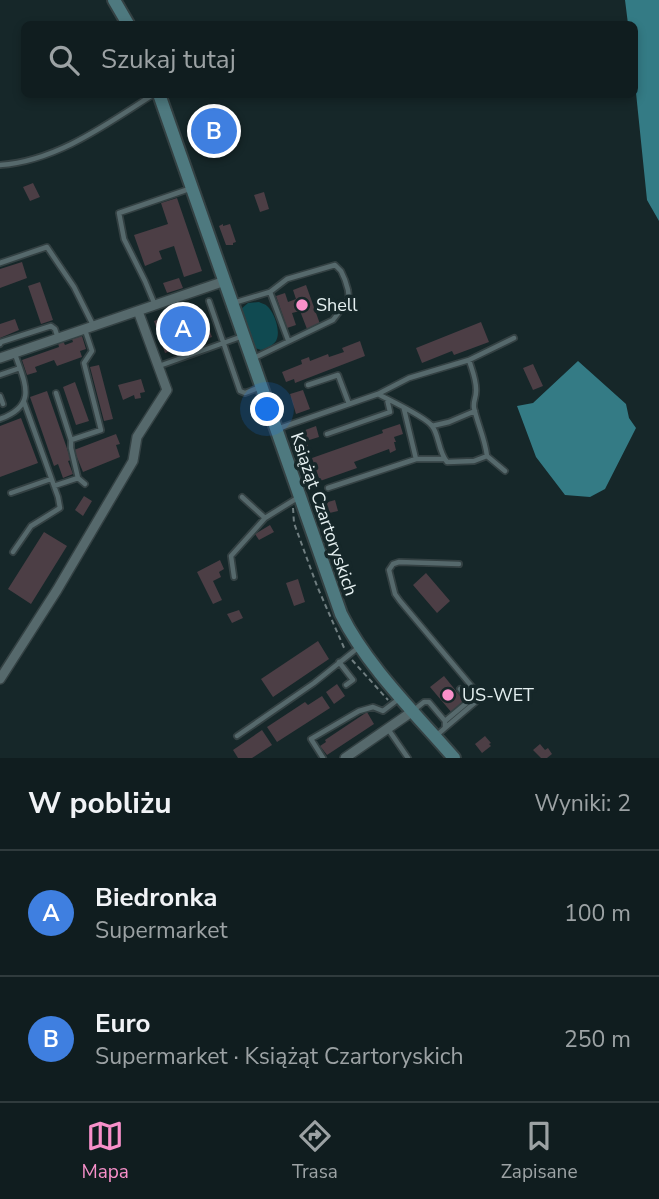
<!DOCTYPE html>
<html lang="pl">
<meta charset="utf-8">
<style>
:root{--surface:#101d1f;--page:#1e2a2c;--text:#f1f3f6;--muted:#9ca2a4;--line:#303b3d;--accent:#f890ca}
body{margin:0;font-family:"Nunito Sans",sans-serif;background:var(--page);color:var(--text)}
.you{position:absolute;left:268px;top:410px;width:24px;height:24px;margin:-18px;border:5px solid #fff;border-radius:50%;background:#1a73e8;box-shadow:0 0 0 10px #1a73e833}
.badge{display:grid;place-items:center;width:46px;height:46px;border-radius:50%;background:var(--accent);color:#fff;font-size:23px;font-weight:700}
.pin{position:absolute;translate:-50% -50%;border:4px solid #fff;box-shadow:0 2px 7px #0006}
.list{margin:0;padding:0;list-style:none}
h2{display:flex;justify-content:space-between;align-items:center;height:91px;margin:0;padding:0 28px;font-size:30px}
h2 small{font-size:23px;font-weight:400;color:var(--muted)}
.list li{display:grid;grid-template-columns:46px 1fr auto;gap:21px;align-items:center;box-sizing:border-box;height:126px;padding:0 28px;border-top:2px solid var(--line)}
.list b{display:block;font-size:26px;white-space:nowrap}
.list p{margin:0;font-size:23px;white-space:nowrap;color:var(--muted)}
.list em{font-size:23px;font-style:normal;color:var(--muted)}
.icon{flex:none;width:38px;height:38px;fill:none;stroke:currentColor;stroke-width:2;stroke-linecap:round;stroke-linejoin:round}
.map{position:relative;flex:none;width:659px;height:758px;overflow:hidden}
.search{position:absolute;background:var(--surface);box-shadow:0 4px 10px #0003;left:21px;right:21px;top:21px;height:77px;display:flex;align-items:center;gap:18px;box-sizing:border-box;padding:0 24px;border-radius:10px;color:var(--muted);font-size:26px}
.sheet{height:343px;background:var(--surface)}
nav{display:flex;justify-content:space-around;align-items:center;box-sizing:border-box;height:98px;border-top:2px solid var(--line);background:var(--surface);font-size:19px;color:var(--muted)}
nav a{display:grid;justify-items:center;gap:4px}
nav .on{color:var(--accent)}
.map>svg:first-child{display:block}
.green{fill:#104a51}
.water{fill:#347b85}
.building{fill:#4c3e45}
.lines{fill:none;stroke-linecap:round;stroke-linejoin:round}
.lane-casing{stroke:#344143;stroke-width:8}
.street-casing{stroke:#344143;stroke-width:12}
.secondary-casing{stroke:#344143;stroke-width:16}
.path{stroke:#707e80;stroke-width:2;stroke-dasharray:5 3.5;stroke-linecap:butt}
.lane{stroke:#56696c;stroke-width:4.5}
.street{stroke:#56696c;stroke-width:9}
.secondary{stroke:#4e797f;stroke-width:12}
.poi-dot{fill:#f890ca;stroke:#162729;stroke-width:2.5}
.labels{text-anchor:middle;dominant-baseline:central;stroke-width:7;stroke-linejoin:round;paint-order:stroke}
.poi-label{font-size:18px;fill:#e5f0f1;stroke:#162729;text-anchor:start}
.street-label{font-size:18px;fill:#e5f0f1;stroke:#162729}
</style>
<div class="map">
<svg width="659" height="758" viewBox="0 0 659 758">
<rect width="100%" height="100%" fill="#162729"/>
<path class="green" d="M259,302C263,304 266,304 269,308C275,315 281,332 276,341C272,346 267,348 261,350L255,348L241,309L248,303Z"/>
<path class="water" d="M625,0H659V221L647,200L635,83L634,24H628Z
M578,361L626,404L629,418L636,428L605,489L590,497L565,495L536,457L517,406L533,403Z"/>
<path class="building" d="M33,183L40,197L30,201L23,187Z
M264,192L269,209L260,212L254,195Z
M177,198L202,271L184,277L174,246L159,251L162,259L145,266L134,235L168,224L161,203Z
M223,224V226L230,224L236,242L233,243V245H226L219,226Z
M22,262L27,278L0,288V269Z
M179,278L183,288L167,293L163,283Z
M40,282L53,320L41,324L28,286Z
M306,285L320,324L307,329L300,311L292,313L296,325L287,328L276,296L285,293L288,302L296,299L293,290Z
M202,310L212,337L165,353L154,321L174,314L176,319Z
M15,319L19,330L0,338V324Z
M481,322L489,342L454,355L452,351L422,363L416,348Z
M82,336L86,349L80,351L82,357L57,366L54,360L35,367L37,372L27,375L22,360L59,347L58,343L63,341L65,345L73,342L72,339Z
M360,341L365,356L295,383L294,379L286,382L282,372L302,364L301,360L309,357L310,361L328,354L329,357L344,352L342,348Z
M533,364L543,386L533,390L523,368Z
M99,365L113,419L104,421L90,367Z
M141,379L145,392L140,393L141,398L135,399L134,395L123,400L118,385Z
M75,382L89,421L76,425L63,387Z
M303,390L310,409L296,414L290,394Z
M47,391L71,460L68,461L73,474L63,478L58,464L54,466L30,397Z
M21,418L38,463L0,477V426Z
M400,424L403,434L394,437L396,442H394L396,450L390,453L389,449L354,462L357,468L320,481L312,458L383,433L382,430Z
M316,426L319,437L306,441L308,446L301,448L306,461L298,464L289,436Z
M116,434L120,444L116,445L120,457L83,472L74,450Z
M84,496L92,501L83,516L75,510Z
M335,500L338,511L317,516L314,506Z
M270,525L274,532L259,540L255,534Z
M44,532L67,546L31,604L8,589Z
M220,560L224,569L219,572L221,577L213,581L222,600L213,604L197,572Z
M426,573L450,601L437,613L413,585Z
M298,579L305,602L294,606L286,583Z
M239,610L243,618L232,623L227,614Z
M318,641L329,659L273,697L261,679Z
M444,676L465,702L452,713L430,687Z
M337,684L345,696L334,704L326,692Z
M322,696L330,708L277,742L267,727L305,702L308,705Z
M367,712L374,724L327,755L320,746L326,742L325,740Z
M262,730L272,745L252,758H238L233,750Z
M485,736L491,743L489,744L491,746L482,753L475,744Z
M540,744L545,750L548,748L552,754L547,758H541L533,750Z"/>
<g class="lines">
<g class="lane-casing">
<path id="lane" d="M0,165C57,161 107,124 154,94
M0,263L47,247L74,287L93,325
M270,292L288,340
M209,301L240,391L245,393L258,388
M233,303L270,292L287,279L335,265L341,271L345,280L348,290L349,299L333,320L252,359
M155,305L145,281L124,239L119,213L192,188
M0,344L1,342L51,326L55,329L58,338
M469,360L514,338
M159,366L243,336
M0,375L20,368
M308,385L338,375L349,404
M56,393L71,440L101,430L84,363L92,351L85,330
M0,396L3,404
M404,409L416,459
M0,419C38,405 25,384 15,354
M432,426L449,422L475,411
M277,429L378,394C389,400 426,417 432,426C439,434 438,451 447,462L474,461L487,456C485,439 478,425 474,408C473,401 476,398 476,392C477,381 472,370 469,360L409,378L378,394
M327,434L390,412L387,399
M71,440V448L78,478
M487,456L505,471
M54,486L78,478L85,484
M328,488L416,459H443
M11,493L51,479
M242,497L265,518
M13,552L31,526L60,508L58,497L24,402
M234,577L231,556L265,518L299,497
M339,662L353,680L346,685
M414,710L424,702H429L445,721V728L437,735
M445,721L469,701L460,689
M445,728L478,700L479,695L400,601L395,594L389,570L393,564L399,562L459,564
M388,729L408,758
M237,736L314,683L359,647
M323,758L311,739L359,711L373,707L383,711L400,698"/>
</g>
<g class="street-casing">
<path id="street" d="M0,358L225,281
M0,679L57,590L120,483L133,461L137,437L167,390L138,311
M345,758L413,711"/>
</g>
<g class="secondary-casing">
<path id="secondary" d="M114,0L128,24
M159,94L341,614C366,665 416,714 454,758"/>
</g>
<path class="path" d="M293,508L294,523L317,586L345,650
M352,660L388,700"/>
<use href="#lane" class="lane"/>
<use href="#street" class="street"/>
<use href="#secondary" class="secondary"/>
</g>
<g class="poi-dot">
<circle cx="302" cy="305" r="7"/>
<circle cx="448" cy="695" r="7"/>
</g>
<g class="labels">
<g class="poi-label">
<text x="316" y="305">Shell</text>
<text x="462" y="695">US-WET</text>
</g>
<g class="street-label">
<text transform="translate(324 514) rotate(71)">Książąt Czartoryskich</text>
</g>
</g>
</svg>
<div class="you"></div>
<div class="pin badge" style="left:183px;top:329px;background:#3f7fe0">A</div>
<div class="pin badge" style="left:214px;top:131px;background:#3f7fe0">B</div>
<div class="search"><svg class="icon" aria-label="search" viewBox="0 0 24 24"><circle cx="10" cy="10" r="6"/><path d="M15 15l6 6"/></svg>Szukaj tutaj</div>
</div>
<section class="sheet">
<h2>W pobliżu<small>Wyniki: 2</small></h2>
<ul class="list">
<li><span class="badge" style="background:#3f7fe0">A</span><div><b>Biedronka</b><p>Supermarket</p></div><em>100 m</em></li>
<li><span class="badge" style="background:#3f7fe0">B</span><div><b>Euro</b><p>Supermarket · Książąt Czartoryskich</p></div><em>250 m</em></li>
</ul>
</section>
<nav>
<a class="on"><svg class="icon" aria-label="map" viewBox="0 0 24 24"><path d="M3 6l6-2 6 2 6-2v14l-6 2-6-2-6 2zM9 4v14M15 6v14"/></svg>Mapa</a>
<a><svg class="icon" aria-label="directions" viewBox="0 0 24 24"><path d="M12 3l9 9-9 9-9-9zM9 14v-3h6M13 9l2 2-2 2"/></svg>Trasa</a>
<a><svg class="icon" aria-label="saved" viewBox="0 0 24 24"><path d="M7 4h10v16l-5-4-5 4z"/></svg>Zapisane</a>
</nav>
